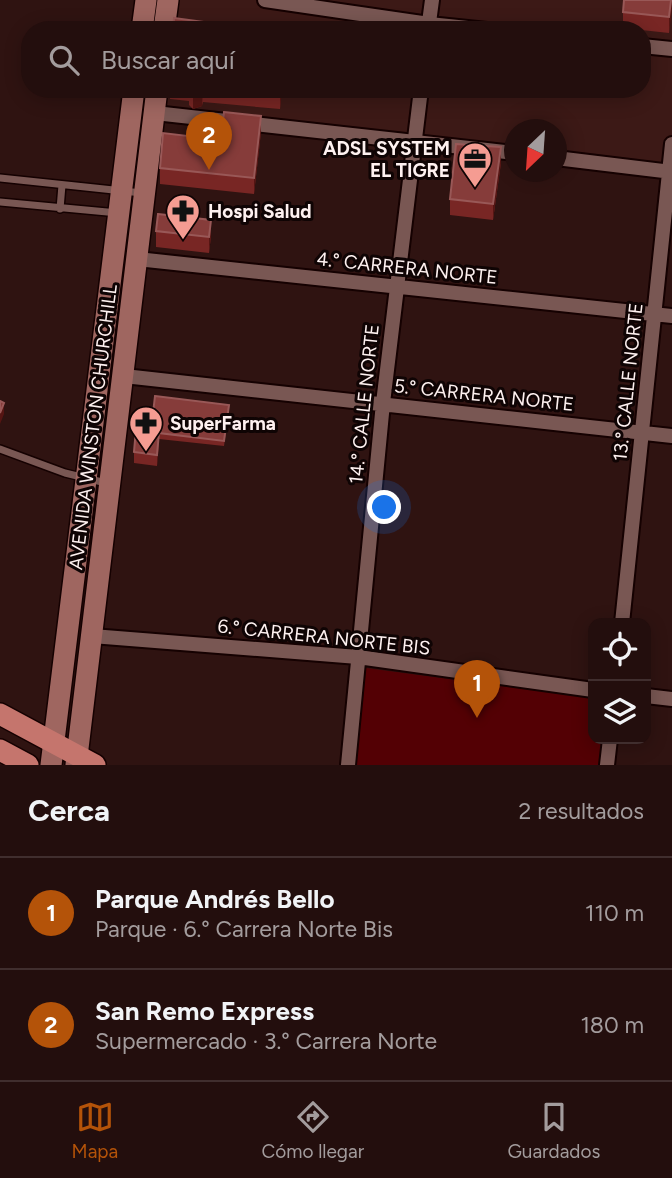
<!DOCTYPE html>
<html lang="es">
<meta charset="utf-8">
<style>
:root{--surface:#230e0d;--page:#2f1c1b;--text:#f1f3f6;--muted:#a39c9d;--line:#402e2e;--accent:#b45309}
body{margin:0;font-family:Figtree,sans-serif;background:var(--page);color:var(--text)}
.controls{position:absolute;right:21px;bottom:21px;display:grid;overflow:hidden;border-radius:14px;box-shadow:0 4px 18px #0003}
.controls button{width:63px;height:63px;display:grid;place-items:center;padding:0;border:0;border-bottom:2px solid var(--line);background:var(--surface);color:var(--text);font:35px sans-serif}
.compass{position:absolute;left:504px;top:119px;width:63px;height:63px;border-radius:50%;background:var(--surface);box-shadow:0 4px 18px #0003;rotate:205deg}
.you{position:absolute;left:385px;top:508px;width:24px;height:24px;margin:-18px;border:5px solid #fff;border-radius:50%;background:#1a73e8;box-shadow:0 0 0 10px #1a73e833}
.badge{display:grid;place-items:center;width:46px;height:46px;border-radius:50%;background:var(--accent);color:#fff;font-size:23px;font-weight:700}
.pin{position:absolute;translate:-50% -58px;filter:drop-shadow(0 2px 4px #0008)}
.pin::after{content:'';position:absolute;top:37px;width:24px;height:21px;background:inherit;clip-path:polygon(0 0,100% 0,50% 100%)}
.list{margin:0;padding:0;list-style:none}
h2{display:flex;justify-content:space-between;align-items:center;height:91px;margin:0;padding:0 28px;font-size:30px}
h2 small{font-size:23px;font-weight:400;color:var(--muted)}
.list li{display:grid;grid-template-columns:46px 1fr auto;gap:21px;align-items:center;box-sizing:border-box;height:112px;padding:0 28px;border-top:2px solid var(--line)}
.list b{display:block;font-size:26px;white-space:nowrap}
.list p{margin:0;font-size:23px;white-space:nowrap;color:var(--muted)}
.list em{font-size:23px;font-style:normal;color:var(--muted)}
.icon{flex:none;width:38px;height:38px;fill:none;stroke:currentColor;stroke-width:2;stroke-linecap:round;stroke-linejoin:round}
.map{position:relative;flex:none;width:672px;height:765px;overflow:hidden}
.search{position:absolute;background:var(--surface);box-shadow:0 4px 18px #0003;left:21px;right:21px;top:21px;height:77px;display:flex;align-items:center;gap:18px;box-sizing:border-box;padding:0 24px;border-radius:28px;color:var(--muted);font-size:26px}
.sheet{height:315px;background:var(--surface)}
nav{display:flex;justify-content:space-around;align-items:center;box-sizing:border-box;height:98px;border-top:2px solid var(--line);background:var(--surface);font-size:19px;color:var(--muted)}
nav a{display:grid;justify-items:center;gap:4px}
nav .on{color:var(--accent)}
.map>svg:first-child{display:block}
.built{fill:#3c1916}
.green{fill:#530004}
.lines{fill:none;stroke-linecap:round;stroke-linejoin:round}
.lane-casing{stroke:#150101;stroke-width:10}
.street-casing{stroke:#150101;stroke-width:18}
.secondary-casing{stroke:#150101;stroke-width:24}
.primary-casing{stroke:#150101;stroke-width:24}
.lane{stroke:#795753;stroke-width:7}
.street{stroke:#795753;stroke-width:14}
.secondary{stroke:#9f6660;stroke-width:21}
.primary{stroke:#c5756d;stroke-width:21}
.wall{fill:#782624}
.shaded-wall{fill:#551513}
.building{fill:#863c3a;stroke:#995857;stroke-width:2}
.labels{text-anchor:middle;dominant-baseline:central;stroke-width:6;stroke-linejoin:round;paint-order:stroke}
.poi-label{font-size:19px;font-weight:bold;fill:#fef1f0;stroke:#0f0404;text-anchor:start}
.street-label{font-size:19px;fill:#fef1f0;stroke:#0f0404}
</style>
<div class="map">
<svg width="672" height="765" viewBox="0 0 672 765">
<rect width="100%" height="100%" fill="#2f1311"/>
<path class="built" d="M159,0H672V168L557,155L556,130H514V151L146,109L148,89H642V30H156Z"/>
<path class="green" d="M366,668L593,698V739H603L600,765H356Z"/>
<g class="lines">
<g class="lane-casing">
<path id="lane" d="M0,178L142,193
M0,202L118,213
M60,209L62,185
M0,449L65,473L106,483"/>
</g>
<g class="street-casing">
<path id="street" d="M265,0L429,24L487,30
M428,30L432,0
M642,46L672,49
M155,113L514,153
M556,158L672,172
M137,259L672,316
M124,376L672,436
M622,623L672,144
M92,636L358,657L593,690
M646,696L672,699
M348,765L383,403L421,89
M607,765L610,739"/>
</g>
<g class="secondary-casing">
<path id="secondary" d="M142,30L146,0
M164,30L168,0
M51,765L134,89
M76,765L157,89"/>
</g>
<g class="primary-casing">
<path id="primary" d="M0,714L95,765
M0,750L28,765"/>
</g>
<use href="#lane" class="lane"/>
<use href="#street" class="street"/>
<use href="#secondary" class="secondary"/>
<use href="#primary" class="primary"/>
</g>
<path class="wall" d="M672,0L669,33L623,28V12Z
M170,89H282L280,109L203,102L202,106L193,109L189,105V101L170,99Z
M261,132L254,194L160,184V168L221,140Z
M501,163L493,220L450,215V199Z
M156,231L211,236L209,253L156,247Z
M229,410L224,446L159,439L157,466L134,463V452L151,431Z"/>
<path class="shaded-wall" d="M671,0L672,9L669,33V17Z
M203,89L202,106L193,109V93Z
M281,89H282L280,109V93Z
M261,116V132L254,194V178Z
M501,147V163L493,220V204Z
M211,220V236L209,253V237Z
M4,403V414L0,424V413Z
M159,432V443L157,466V455Z"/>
<path class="building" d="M624,0H671L669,17L623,12Z
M174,18L212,23L211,30H173Z
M189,89H202L193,93Z
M239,89H281L280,93Z
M224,112L261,116L254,178L160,168L163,133L221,140Z
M456,144L501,147L493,204L450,199Z
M158,214L211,220L209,237L156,231Z
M155,396L229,405L224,441L159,433V432L151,431Z
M0,401L4,403L0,413Z
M136,429L159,432L157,455L134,452Z"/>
<defs>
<g id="office-pin" transform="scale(1.75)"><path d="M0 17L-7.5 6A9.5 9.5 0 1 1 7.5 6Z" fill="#f59c92" stroke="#0f0404"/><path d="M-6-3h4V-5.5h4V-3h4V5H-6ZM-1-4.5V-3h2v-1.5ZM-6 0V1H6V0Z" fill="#111"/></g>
<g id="pharmacy-pin" transform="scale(1.75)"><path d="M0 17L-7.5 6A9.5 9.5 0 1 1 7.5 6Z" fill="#f59c92" stroke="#0f0404"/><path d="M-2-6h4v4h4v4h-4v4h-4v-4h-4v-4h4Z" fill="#111"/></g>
</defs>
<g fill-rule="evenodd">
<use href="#office-pin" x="475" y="159"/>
<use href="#pharmacy-pin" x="183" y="211"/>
<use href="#pharmacy-pin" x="146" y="423"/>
</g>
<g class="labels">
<g class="poi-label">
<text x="450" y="148" text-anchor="end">ADSL SYSTEM<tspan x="450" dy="22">EL TIGRE</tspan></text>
<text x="208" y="211">Hospi Salud</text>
<text x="170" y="423">SuperFarma</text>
</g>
<g class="street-label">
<text transform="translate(407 268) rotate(6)">4.° CARRERA NORTE</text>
<text transform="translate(628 382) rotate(-84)">13.° CALLE NORTE</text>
<text transform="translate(484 395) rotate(6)">5.° CARRERA NORTE</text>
<text transform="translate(364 404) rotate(-84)">14.° CALLE NORTE</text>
<text transform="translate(93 427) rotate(-83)">AVENIDA WINSTON CHURCHILL</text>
<text transform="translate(324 637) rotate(6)">6.° CARRERA NORTE BIS</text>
</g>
</g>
</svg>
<div class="controls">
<button><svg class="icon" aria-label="locate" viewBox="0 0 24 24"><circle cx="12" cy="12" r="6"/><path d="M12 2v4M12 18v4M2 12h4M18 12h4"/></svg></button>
<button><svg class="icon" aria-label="layers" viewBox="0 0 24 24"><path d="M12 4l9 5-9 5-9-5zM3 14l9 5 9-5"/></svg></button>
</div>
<svg class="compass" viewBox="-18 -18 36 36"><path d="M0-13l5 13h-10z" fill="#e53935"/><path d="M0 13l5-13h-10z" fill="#a39c9d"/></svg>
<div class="you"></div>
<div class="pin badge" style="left:477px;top:718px">1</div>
<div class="pin badge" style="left:209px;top:170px">2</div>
<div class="search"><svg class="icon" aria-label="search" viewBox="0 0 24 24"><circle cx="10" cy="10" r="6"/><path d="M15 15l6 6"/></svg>Buscar aquí</div>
</div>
<section class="sheet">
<h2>Cerca<small>2 resultados</small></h2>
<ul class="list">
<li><span class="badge">1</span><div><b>Parque Andrés Bello</b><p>Parque · 6.° Carrera Norte Bis</p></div><em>110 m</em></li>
<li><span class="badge">2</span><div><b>San Remo Express</b><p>Supermercado · 3.° Carrera Norte</p></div><em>180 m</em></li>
</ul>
</section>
<nav>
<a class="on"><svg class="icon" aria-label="map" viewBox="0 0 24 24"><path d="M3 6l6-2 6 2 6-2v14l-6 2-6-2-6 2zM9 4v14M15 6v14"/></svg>Mapa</a>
<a><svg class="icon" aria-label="directions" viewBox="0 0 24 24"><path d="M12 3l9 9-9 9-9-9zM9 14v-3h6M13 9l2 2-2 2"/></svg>Cómo llegar</a>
<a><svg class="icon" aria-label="saved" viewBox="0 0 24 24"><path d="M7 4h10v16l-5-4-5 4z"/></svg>Guardados</a>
</nav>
